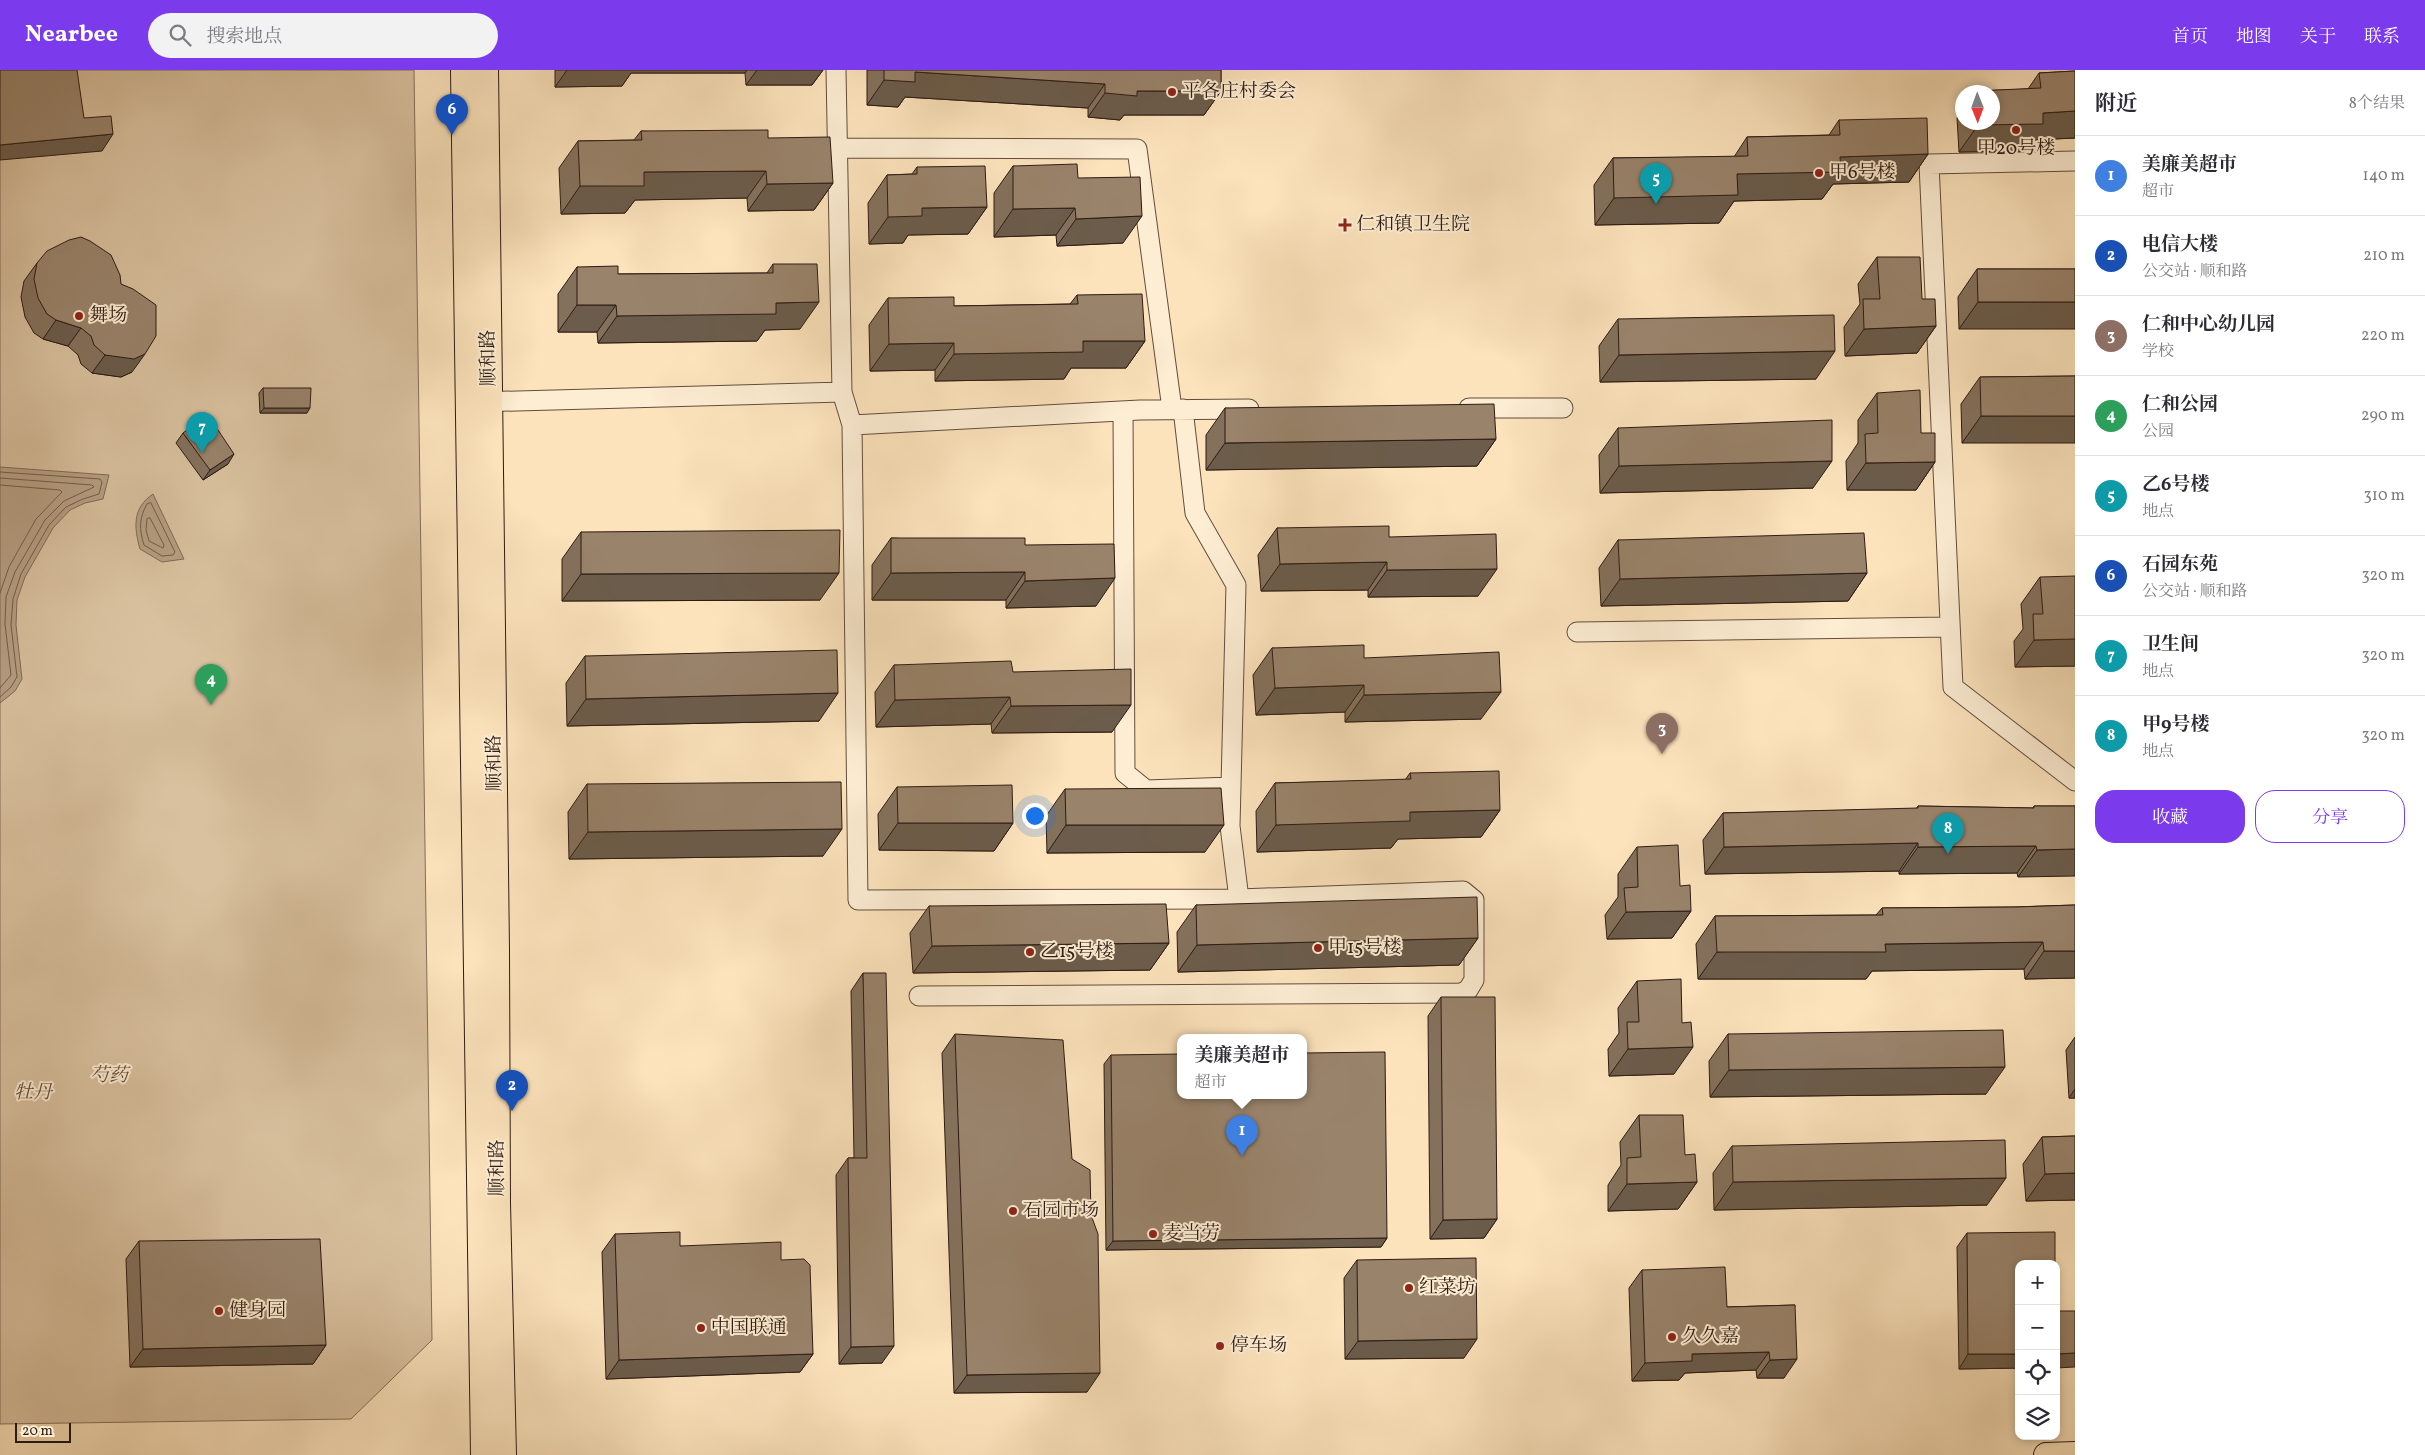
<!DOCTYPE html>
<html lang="zh">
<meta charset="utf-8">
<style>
:root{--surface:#fff;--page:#f2f2f3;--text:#2b2b33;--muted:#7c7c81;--line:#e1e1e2;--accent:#7c3aed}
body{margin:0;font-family:Vollkorn,"Noto Serif SC",serif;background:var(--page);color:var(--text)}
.controls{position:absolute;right:15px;bottom:15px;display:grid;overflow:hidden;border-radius:10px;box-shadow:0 2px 8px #0003}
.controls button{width:45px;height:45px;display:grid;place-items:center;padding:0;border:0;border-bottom:1px solid var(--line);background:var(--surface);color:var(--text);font:25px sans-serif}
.compass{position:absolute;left:1955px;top:15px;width:45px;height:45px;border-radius:50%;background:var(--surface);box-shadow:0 2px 8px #0003;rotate:179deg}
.scale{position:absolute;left:15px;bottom:12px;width:56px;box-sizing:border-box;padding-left:5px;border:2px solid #2e1b13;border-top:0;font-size:14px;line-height:18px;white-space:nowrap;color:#2e1b13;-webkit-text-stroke:4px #fdedd3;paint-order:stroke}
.you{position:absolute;left:1034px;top:745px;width:18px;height:18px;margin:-12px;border:4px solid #fff;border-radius:50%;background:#1a73e8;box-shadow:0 0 0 8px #1a73e833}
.badge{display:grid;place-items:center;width:32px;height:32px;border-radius:50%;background:var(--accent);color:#fff;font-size:16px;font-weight:700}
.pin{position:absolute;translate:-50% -41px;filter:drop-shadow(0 1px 2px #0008)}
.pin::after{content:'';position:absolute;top:26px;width:18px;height:15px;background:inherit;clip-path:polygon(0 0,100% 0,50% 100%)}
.popup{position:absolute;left:1177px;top:964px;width:130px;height:65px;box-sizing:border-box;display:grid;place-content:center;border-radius:10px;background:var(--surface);filter:drop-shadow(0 1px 4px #0005);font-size:16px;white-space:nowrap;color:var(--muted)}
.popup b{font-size:19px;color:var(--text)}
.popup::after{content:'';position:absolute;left:50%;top:100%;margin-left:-10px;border:10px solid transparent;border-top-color:var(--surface)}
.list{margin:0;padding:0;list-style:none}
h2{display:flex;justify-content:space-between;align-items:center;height:65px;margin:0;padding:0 20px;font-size:21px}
h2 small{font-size:16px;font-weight:400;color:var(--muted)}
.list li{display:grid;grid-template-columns:32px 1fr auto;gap:15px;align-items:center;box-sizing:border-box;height:80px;padding:0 20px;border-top:1px solid var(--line)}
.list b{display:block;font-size:19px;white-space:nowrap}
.list p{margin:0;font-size:16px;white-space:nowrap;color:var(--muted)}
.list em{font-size:16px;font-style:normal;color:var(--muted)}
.actions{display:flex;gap:10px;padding:15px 20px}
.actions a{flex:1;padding:11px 0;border:1px solid var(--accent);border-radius:20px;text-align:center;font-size:18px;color:var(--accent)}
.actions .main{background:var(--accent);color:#fff}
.icon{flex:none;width:28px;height:28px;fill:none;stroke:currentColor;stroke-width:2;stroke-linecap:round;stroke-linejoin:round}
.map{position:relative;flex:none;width:2075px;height:1385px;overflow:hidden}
header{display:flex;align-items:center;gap:30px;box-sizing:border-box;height:70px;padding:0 25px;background:var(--accent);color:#fff}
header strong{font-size:24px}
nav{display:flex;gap:28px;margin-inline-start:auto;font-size:18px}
.search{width:350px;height:45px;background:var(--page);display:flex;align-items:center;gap:12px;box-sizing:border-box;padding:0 18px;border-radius:28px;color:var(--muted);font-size:19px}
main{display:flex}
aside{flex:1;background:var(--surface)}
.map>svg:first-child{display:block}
.green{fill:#d9c19f;stroke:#846e59}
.water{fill:#b69f83;stroke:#806a56}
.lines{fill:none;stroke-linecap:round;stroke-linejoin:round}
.shore{stroke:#725d4b;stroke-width:1}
.minor-casing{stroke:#624d3d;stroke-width:21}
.major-casing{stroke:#2e1b13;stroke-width:26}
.minor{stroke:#fdedd3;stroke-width:19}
.major{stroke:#fce3bc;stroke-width:24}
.wall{fill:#84715c;stroke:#2e1b13}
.shaded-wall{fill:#6b5c4b;stroke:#2e1b13}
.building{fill:#99836b;stroke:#2e1b13}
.poi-dot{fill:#8f2418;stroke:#fdedd3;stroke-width:2}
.labels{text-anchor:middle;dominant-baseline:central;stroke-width:4;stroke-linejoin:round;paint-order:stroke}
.poi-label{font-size:19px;fill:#2e1b13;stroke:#fdedd3;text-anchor:start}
.street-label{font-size:19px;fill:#2e1b13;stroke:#fdedd3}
.park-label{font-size:19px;font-style:italic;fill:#614d3d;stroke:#fdedd3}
</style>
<header>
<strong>Nearbee</strong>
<div class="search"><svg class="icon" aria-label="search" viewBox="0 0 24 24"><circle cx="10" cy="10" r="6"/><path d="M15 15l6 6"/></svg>搜索地点</div>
<nav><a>首页</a><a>地图</a><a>关于</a><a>联系</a></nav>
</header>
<main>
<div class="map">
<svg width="2075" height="1385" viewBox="0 0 2075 1385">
<rect width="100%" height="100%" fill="#fce3bc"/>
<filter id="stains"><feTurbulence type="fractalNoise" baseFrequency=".004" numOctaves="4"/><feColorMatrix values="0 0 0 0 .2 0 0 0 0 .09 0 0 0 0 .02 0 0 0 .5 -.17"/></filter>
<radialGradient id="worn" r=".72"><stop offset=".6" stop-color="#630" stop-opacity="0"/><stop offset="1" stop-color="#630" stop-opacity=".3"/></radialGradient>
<path class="green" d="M0,0H414L432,1270L351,1349L0,1354Z"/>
<path class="water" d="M0,397L109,405L103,429L85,433L70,440L53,458L25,507L17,530L16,555L22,609L15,621L0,633Z
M153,424L184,489L162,492L140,479C134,458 132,438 153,424Z"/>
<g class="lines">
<path class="shore" d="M0,402L100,409L102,412L99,424L83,429L66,437L49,455L21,504L13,529L11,555L17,607L11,617L0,627
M0,408L92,415L94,417L64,431L45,450L15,502L6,527L5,554L11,605L0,618
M0,415L60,420L62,422L36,449L9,497L0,523
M151,433L175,482L173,485L162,486L144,475C139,459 139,448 147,434Z
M150,448L164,475L163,478L149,471L146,460L147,449Z"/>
<g class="minor-casing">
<path id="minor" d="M836,0L842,322
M837,78L1137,79L1172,339
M2075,91L1929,94L1953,617L2075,711
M477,332L842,322L852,355L1140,340L1249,339
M1469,338H1563
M1123,341L1125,703L1146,720L1231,717
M852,355L858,830L1239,829
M1577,562L1950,557
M919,926L1461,923L1468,920L1474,910V830L1463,821L1239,829L1230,756L1236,515L1195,443L1183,339"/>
</g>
<g class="major-casing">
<path id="major" d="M463,0L483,1385
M486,0L497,880L498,1133L504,1385
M2046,1385L2075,1384"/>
</g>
<use href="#minor" class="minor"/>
<use href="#major" class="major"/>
</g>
<path class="wall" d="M555,0H823L812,15H746L745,3H631L622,16L555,17Z
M867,0H1221V21L1204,45H1124L1120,50L1088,47V38L905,27L898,37L867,35Z
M2075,1V68L2032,70L2024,81L1959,82L1957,48L1962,40V52H1992V22H1975L1976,21L2028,19L2039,3Z
M1839,50L1928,84L1909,112L1833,114L1822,129L1734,131L1719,153L1595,155L1594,115L1613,88L1734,87L1747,67L1829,65Z
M641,61L768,68L833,113L814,140L748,141L747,128L635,130L625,143L561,144L559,98L578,71L634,70Z
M1013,96L1078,108L1123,173L1057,176L1056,165L994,167V123Z
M917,97L987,137L968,164L908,165L903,173L869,174L868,133L887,105L912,104Z
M1877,187L1922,229L1936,256L1917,283L1845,286L1844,257L1860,234L1858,214Z
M37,193L132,302L121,307L92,303L81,294L78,285L68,276L43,269L34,263L25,247L21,227L24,211Z
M773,194L800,259L765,260L757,271L598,273L597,262H558V224L577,197L618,204L767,203Z
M1977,199H2075L1959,259L1958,227Z
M1077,225L1145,271L1126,298H1071L1064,309L935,311V300L870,301L869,255L888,228L954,236L1070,234Z
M1618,249L1816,309L1600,312L1599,276Z
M2075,306L1962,373L1961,334L1980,307Z
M263,318L307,343H260L259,323Z
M1877,323L1921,363L1935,392L1916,420H1847L1846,391L1858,373V350Z
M1225,338L1496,369L1477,396L1206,400V365Z
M1618,358L1813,418L1600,423L1599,385Z
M183,363L228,394L203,410L176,373Z
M1277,458L1389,467L1478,526L1368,527V520L1261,521L1258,485Z
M581,462L820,530L562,531V489Z
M891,468L1025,475L1096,536L1006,538V530H872V495Z
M1618,470L1867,503L1848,531L1601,536L1599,498Z
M2040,507L2075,596L2015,597L2014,571L2023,559L2021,534Z
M1272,578L1364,588L1481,649L1345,652V642L1256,645L1253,605Z
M585,586L819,651L567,656L566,613Z
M894,595L1013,602L1112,662L992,663L991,654L876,657L875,622Z
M1410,703L1500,740L1481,767L1398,769L1391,778L1257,782L1256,741L1275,713L1405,710Z
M587,714L823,786L569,789L568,742Z
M897,717L1013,753L994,781L879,780L878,744Z
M1065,719L1205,782L1047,783L1046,746Z
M1918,736L2033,738L2034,736H2075L2018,807L2017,803L1899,804V801L1705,804L1703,770L1723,743L1916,739Z
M1637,777L1691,841L1672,868L1607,869L1605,845L1618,827V804Z
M1196,835L1478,868L1459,895L1178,902L1177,862Z
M2075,835V908L2025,909L2024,899L1872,901L1866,909H1698L1696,874L1715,846L1876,845L1882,838L2015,837Z
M929,836L1169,873L1150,900L913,903L910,863Z
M863,903L882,1293L839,1294L836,1105L848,1088H854L851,921Z
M1637,911L1674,1004L1609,1006L1608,979L1619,963L1618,938Z
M1441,927L1497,1149L1484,1168L1430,1169L1428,946Z
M955,964L1072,1089L1091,1145L1087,1322L954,1323L942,983Z
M1728,964L1986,1024L1710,1027L1709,991Z
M2075,967V1028H2069L2066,980Z
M1111,985L1387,1168L1381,1177L1106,1180L1104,994Z
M1639,1045L1685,1085L1697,1112L1678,1139L1608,1141V1115L1621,1095L1620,1072Z
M2075,1066V1130L2026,1131L2023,1094L2042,1067Z
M1732,1076L1987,1135L1714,1140L1713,1103Z
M1967,1163L2019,1194V1298L1959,1299L1957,1177Z
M615,1164L680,1176L781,1190L813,1284L800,1302L606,1309L602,1182Z
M139,1171L326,1275L313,1294L130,1297L126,1189Z
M1357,1190L1464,1288L1345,1289L1344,1208Z
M1642,1200L1727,1237L1795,1235L1784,1308H1757L1756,1300L1685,1303L1679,1310L1632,1311L1629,1218Z"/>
<path class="shaded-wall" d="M567,0H747L745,3H631L622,16L555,17Z
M757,0H823L812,15H746Z
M915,2L1105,14L1088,38L905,27L898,37L867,35L884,10Z
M1137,21H1221L1204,45H1124L1120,50L1088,47L1105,23Z
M2075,41V68L2032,70L2024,81L1959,82L1978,55L2043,43Z
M113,64L102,81L0,90V75Z
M1928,84L1909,112L1833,114L1822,129L1734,131L1719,153L1595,155L1614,128L1737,104L1840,87Z
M766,101L747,128L635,130L625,143L561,144L580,116L644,102Z
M833,113L814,140L748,141L767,114Z
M987,137L968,164L908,165L903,173L869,174L888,147L922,138Z
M1075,138L1056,165L994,167L1013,139Z
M1142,146L1123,173L1057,176L1076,149Z
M819,232L800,259L765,260L757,271L598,273L617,246L776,233Z
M1978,232H2075V259H1959Z
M577,235H616L597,262H558Z
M56,250L81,258L68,276L43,269Z
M1936,256L1917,283L1845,286L1864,259Z
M1083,271H1145L1126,298H1071L1064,309L935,311L954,284Z
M954,273L935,300L870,301L889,274Z
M1835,281L1816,309L1600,312L1619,285Z
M145,284L132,302L121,307L92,303L105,285Z
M264,338H310L307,343H260Z
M1981,346H2075V373H1962Z
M1496,369L1477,396L1206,400L1225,373Z
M234,384L228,394L203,410L210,400Z
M1832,391L1813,418L1600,423L1619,396Z
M1935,392L1916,420H1847L1866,393Z
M1387,492L1368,520L1261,521L1280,494Z
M1497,499L1478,526L1368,527L1387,500Z
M1025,502L1006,530H872L891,503Z
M839,503L820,530L562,531L581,504Z
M1867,503L1848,531L1601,536L1620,509Z
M1115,508L1096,536L1006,538L1025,511Z
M2075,569V596L2015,597L2034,570Z
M1364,615L1345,642L1256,645L1275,618Z
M1501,622L1481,649L1345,652L1364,625Z
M838,623L819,651L567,656L586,629Z
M1010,627L991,654L876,657L895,630Z
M1131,635L1112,662L992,663L1011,636Z
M1500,740L1481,767L1398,769L1391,778L1257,782L1276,755L1410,742Z
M898,753H1013L994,781L879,780Z
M1066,755H1224L1205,782L1047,783Z
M842,759L823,786L569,789L588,762Z
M1918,773L1899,801L1705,804L1724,777Z
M2036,776L2017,803L1899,804L1918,777Z
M2075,779V806L2018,807L2037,780Z
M1691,841L1672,868L1607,869L1626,842Z
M1478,868L1459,895L1178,902L1197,875Z
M2043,872L2024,899L1872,901L1866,909H1698L1717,882L1885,874Z
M1169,873L1150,900L913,903L932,876Z
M2044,881H2075V908L2025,909Z
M1693,977L1674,1004L1609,1006L1628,979Z
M2005,997L1986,1024L1710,1027L1729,1000Z
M2075,1019V1028H2069Z
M2075,1103V1130L2026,1131L2045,1104Z
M2006,1108L1987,1135L1714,1140L1733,1112Z
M1697,1112L1678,1139L1608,1141L1627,1114Z
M1497,1149L1484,1168L1430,1169L1443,1150Z
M1387,1168L1381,1177L1106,1180L1113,1171Z
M1477,1269L1464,1288L1345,1289L1358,1271Z
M326,1275L313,1294L130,1297L143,1279Z
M894,1276L882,1293L839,1294L851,1277Z
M1769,1282L1756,1300L1685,1303L1679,1310L1632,1311L1645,1293L1692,1284Z
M2075,1283V1297L2056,1298V1284Z
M813,1284L800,1302L606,1309L619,1290Z
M1968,1284H2019V1298L1959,1299Z
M1797,1289L1784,1308H1757L1770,1290Z
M1100,1303L1087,1322L954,1323L967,1305Z"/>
<path class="building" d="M0,0H77L84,48L111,46L113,64L0,75Z
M884,0H1221V21H1137V26L1105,23V14L915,2V12L884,10Z
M2075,1V41L2043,43V54L1978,55V52H1992V22H1976V21L2041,18L2039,3Z
M1927,48L1928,84L1840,87L1841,102L1737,104L1738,125L1614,128L1613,88L1748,86L1747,67L1840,65L1839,50Z
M768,60V68L830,67L833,113L767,114L766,101L644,102V116H580L578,71L642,70L641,61Z
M1077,94L1078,108L1140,107L1142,146L1076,149L1075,138L1013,139V96Z
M985,96L987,137L922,138V146L888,147L887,105L917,104V97Z
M81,167L90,171L111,185L120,205L121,214L133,219L156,235V266L145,284L134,289L105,285L94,275L91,266L81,258L56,250L47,244L38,228L34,209L37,193L47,181L69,170Z
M1877,187H1920L1922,229H1935L1936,256L1864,259L1863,229H1880Z
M773,194H817L819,232L776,233V244L617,246L616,235H577V197L618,196V204L773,203Z
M1977,199H2075V232H1978Z
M1142,224L1145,271H1083V282L954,284V273L889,274L888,228L954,227V236L1078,234L1077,225Z
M1834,245L1835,281L1619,285L1618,249Z
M2075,306V346H1981L1980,307Z
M263,318H311L310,338H264Z
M1920,320L1921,363H1935V392L1866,393L1865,364L1878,363L1877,323Z
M1494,334L1496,369L1225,373V338Z
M208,345L234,384L210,400L183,363Z
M1832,350V391L1619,396L1618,358Z
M1389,456V467L1496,464L1497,499L1387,500V492L1280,494L1277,458Z
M840,460L839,503L581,504V462Z
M1864,463L1867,503L1620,509L1618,470Z
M891,468H1025V475L1114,474L1115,508L1025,511V502L891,503Z
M2075,506V569L2034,570L2033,544H2043L2040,507Z
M1364,575V588L1499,582L1501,622L1364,625V615L1275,618L1272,578Z
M837,580L838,623L586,629L585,586Z
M1011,591L1013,602L1131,599V635L1011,636L1010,627L895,630L894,595Z
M1499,701L1500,740L1410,742V751L1276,755L1275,713L1411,709L1410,703Z
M841,712L842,759L588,762L587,714Z
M1012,715L1013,753H898L897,717Z
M1221,718L1224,755H1066L1065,719Z
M1918,736L2034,738V736H2075V779L2037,780L2036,776L1918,777V773L1724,777L1723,743L1918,738Z
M1678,775L1680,816L1690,815L1691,841L1626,842L1624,818L1638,817L1637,777Z
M1477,827L1478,868L1197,875L1196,835Z
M1166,834L1169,873L932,876L929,836Z
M2075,835V881H2044L2043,872L1885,874L1886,882H1717L1715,846L1883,845L1882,838L2015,837Z
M863,903H886L894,1276L851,1277L848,1088H867Z
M1681,909L1682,953L1691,952L1693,977L1628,979L1627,952H1639L1637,911Z
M1441,927H1495L1497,1149L1443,1150Z
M2003,960L2005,997L1729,1000L1728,964Z
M955,964L1063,970L1072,1089L1090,1100L1091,1145L1098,1164L1100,1303L967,1305Z
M1385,982L1387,1168L1113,1171L1111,985L1181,984V1025H1303V983Z
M1639,1045H1683L1685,1085L1695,1084L1697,1112L1627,1114V1088L1641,1087Z
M2075,1066V1103L2045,1104L2042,1067Z
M2005,1070L2006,1108L1733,1112L1732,1076Z
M680,1162V1176L781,1172V1190L804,1189L810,1195L813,1284L619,1290L615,1164Z
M2055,1162V1194H2019V1284H1968L1967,1163Z
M320,1169L326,1275L143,1279L139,1171Z
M1476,1188L1477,1269L1358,1271L1357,1190Z
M1725,1197L1727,1237L1795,1235L1797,1289L1770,1290L1769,1282L1692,1284V1291L1645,1293L1642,1200Z
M2056,1241H2075V1283L2056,1284Z"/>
<g class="poi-dot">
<circle cx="1172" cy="22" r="5"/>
<circle cx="2016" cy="60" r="5"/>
<circle cx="1819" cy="103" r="5"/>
<path d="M1342.5 147.5h5v5h5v5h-5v5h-5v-5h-5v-5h5z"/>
<circle cx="79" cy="246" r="5"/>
<circle cx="1318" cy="878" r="5"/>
<circle cx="1030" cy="882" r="5"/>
<circle cx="1013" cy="1141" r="5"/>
<circle cx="1153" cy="1164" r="5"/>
<circle cx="1409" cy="1218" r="5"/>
<circle cx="219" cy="1241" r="5"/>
<circle cx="701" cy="1258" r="5"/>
<circle cx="1672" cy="1267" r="5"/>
<circle cx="1220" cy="1276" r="5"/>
</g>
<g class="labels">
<g class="poi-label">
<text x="1182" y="22">平各庄村委会</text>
<text x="2016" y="79" text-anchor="middle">甲20号楼</text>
<text x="1829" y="103">甲6号楼</text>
<text x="1356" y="155">仁和镇卫生院</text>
<text x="89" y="246">舞场</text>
<text x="1328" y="878">甲15号楼</text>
<text x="1040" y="882">乙15号楼</text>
<text x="1023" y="1141">石园市场</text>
<text x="1163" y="1164">麦当劳</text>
<text x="1419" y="1218">红菜坊</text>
<text x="229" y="1241">健身园</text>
<text x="711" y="1258">中国联通</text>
<text x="1682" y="1267">久久嘉</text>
<text x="1230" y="1276">停车场</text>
</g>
<g class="street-label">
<text transform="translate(489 288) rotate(-91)">顺和路</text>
<text transform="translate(495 693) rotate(-91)">顺和路</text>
<text transform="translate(498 1098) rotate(-90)">顺和路</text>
</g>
<g class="park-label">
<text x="109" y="1006">芍药</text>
<text x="33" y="1023">牡丹</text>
</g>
</g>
<rect width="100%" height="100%" filter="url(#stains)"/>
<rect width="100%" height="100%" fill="url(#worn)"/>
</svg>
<div class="controls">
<button>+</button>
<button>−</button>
<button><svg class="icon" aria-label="locate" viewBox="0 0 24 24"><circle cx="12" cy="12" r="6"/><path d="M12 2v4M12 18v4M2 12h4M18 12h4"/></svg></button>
<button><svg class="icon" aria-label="layers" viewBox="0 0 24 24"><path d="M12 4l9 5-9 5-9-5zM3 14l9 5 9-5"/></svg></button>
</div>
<svg class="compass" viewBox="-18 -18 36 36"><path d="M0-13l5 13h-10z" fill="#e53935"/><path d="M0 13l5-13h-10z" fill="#7c7c81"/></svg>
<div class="scale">20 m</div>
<div class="you"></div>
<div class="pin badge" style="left:1242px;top:1086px;background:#3f7fe0">1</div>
<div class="popup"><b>美廉美超市</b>超市</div>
<div class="pin badge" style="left:512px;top:1041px;background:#1a4fb4">2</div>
<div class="pin badge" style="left:1662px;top:684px;background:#8d6e63">3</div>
<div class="pin badge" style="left:211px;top:635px;background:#2e9e5b">4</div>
<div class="pin badge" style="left:1656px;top:134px;background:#0f9aa8">5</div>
<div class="pin badge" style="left:452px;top:65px;background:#1a4fb4">6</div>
<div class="pin badge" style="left:202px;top:383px;background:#0f9aa8">7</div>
<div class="pin badge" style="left:1948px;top:784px;background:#0f9aa8">8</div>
</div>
<aside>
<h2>附近<small>8个结果</small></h2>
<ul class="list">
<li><span class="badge" style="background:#3f7fe0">1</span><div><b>美廉美超市</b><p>超市</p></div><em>140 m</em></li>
<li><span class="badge" style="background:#1a4fb4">2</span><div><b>电信大楼</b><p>公交站 · 顺和路</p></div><em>210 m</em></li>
<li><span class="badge" style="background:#8d6e63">3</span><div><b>仁和中心幼儿园</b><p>学校</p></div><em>220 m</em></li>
<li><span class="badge" style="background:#2e9e5b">4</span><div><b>仁和公园</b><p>公园</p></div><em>290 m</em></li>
<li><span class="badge" style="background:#0f9aa8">5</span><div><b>乙6号楼</b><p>地点</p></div><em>310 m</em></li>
<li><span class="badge" style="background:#1a4fb4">6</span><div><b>石园东苑</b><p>公交站 · 顺和路</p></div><em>320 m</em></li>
<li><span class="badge" style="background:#0f9aa8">7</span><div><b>卫生间</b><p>地点</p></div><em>320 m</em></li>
<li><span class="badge" style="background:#0f9aa8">8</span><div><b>甲9号楼</b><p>地点</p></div><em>320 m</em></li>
</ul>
<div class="actions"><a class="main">收藏</a><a>分享</a></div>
</aside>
</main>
